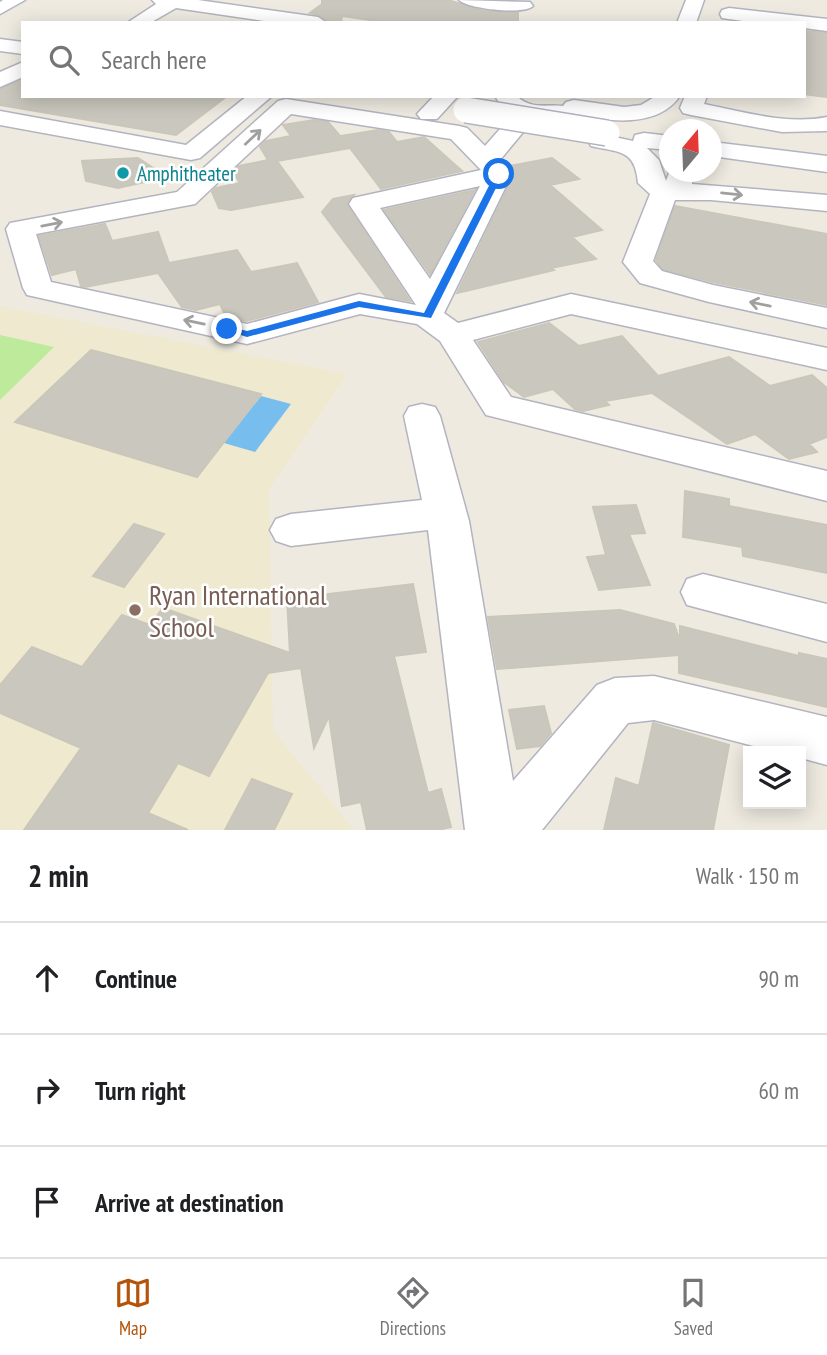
<!DOCTYPE html>
<meta charset="utf-8">
<style>
:root{--surface:#fff;--page:#f2f2f2;--text:#202124;--muted:#757577;--line:#e0e0e0;--accent:#b45309}
body{margin:0;font-family:"PT Sans Narrow",sans-serif;background:var(--page);color:var(--text)}
.controls{position:absolute;right:21px;bottom:21px;display:grid;overflow:hidden;border-radius:0px;box-shadow:0 4px 18px #0003}
.controls button{width:63px;height:63px;display:grid;place-items:center;padding:0;border:0;border-bottom:2px solid var(--line);background:var(--surface);color:var(--text);font:35px sans-serif}
.compass{position:absolute;left:659px;top:119px;width:63px;height:63px;border-radius:50%;background:var(--surface);box-shadow:0 4px 18px #0003;rotate:19deg}
.stop{position:absolute;width:21px;height:21px;margin:-16px;border:5px solid #1a73e8;border-radius:50%;background:#fff}
.stop.end{background:#1a73e8;border-color:#fff;box-shadow:0 2px 7px #0008}
.list{margin:0;padding:0;list-style:none}
h2{display:flex;justify-content:space-between;align-items:center;height:91px;margin:0;padding:0 28px;font-size:30px}
h2 small{font-size:23px;font-weight:400;color:var(--muted)}
.list li{display:grid;grid-template-columns:46px 1fr auto;gap:21px;align-items:center;box-sizing:border-box;height:112px;padding:0 28px;border-top:2px solid var(--line)}
.list b{display:block;font-size:26px;white-space:nowrap}
.list em{font-size:23px;font-style:normal;color:var(--muted)}
.icon{flex:none;width:38px;height:38px;fill:none;stroke:currentColor;stroke-width:2;stroke-linecap:round;stroke-linejoin:round}
.map{position:relative;flex:none;width:827px;height:830px;overflow:hidden}
.search{position:absolute;background:var(--surface);box-shadow:0 4px 18px #0003;left:21px;right:21px;top:21px;height:77px;display:flex;align-items:center;gap:18px;box-sizing:border-box;padding:0 24px;border-radius:0px;color:var(--muted);font-size:26px}
.sheet{height:427px;background:var(--surface)}
nav{display:flex;justify-content:space-around;align-items:center;box-sizing:border-box;height:98px;border-top:2px solid var(--line);background:var(--surface);font-size:19px;color:var(--muted)}
nav a{display:grid;justify-items:center;gap:4px}
nav .on{color:var(--accent)}
.map>svg:first-child{display:block}
.education{fill:#efe9d0}
.pitch{fill:#bdea9b}
.water{fill:#77bded}
.building{fill:#cac8be;stroke:#cac6b9;stroke-width:2}
.lines{fill:none;stroke-linecap:round;stroke-linejoin:round}
.minor-casing{stroke:#b3b4c0;stroke-width:3}
.minor{fill:#fff;fill-rule:evenodd}
.minor-bridge-casing{stroke:#b3b4c0;stroke-width:28;stroke-linecap:butt}
.minor-bridge{stroke:#fff;stroke-width:25}
.oneway{stroke:#a0a0a0}
.route{fill:#1a73e8}
.culture-dot{fill:#0f9aa8;stroke:#fff;stroke-width:2.5}
.education-dot{fill:#8d6e63;stroke:#fff;stroke-width:2.5}
.labels{text-anchor:middle;dominant-baseline:central;stroke-width:5;stroke-linejoin:round;paint-order:stroke}
.far-culture-label{font-size:21px;fill:#0d838f;stroke:#fff;text-anchor:start}
.near-education-label{font-size:28px;fill:#785e54;stroke:#fff;text-anchor:start}
</style>
<div class="map">
<svg width="827" height="830" viewBox="0 0 827 830">
<rect width="100%" height="100%" fill="#eeeae0"/>
<path class="education" d="M0,306L347,374L269,490L273,730L354,830H0Z"/>
<path class="pitch" d="M0,335L54,347L0,400Z"/>
<path class="water" d="M261,396L291,404L255,452L224,443Z"/>
<path class="building" d="M322,0H448L483,11L518,13V23H391L342,16L341,23H330L319,15L310,13L322,4Z
M804,31L827,33V97L804,94Z
M23,80V96H227L176,135L0,105V89Z
M314,120L328,122L347,144L341,136L378,130L389,132L397,142L424,137L462,171L381,189L350,148L277,161L303,197L231,210L219,208L212,192L216,188L240,183L233,172L239,166L268,160L260,147L266,141L291,136L283,125Z
M138,158L167,177L118,188L86,181L82,161Z
M552,158L579,179L550,185L602,230L572,237L596,259L551,268L554,270L457,293L514,175L509,166Z
M475,190L430,274L384,210Z
M354,195L347,205L410,301L386,297L322,212L333,199Z
M675,206L827,234V305L713,282L663,269L656,260Z
M105,224L112,241L158,232L169,263L237,250L251,272L297,263L318,302L246,321L226,317L220,304L196,310L182,307L158,273L85,287L81,286L76,269L52,275L39,236Z
M549,323L579,346L622,336L658,376L729,357L770,386L812,375L827,388V437L809,444L817,452L789,459L755,434L727,444L652,393L605,401L609,405L583,411L575,409L553,389L524,397L504,382L478,342Z
M91,350L261,394L197,477L15,422Z
M685,491L729,499V506L827,525V573L743,556L742,547L683,537Z
M636,505L645,533L629,534L650,585L599,590L587,557L606,555L593,507Z
M134,524L164,534L124,587L93,576Z
M413,584L426,652L394,656L428,793L441,789L451,827L438,830H367L361,802L342,806L329,716L314,748L301,668L268,673L209,776L178,763L148,813L188,830H24L81,748L0,713V685L32,647L82,667L122,615L150,625L163,608L290,653L287,599Z
M620,610L674,624L680,641V626L799,656V653L827,659V707L679,673V655L497,669L488,617Z
M544,706L551,733L540,746L517,749L509,710Z
M653,723L729,745L713,830H604L616,778L639,786Z
M252,779L292,794L274,830H225Z"/>
<g class="lines">
<g class="minor-casing">
<path id="minor" d="M3,0H25L0,14V2Z
M152,0H198L318,17L327,23H278L176,8L150,23H127L156,4Z
M459,0L530,2L533,6C525,15 467,9 459,0Z
M686,0H704L696,23H677Z
M729,8L827,19V31L804,28V23H757L722,18L720,14L722,10Z
M0,39L23,42V54L0,51Z
M23,62V77L0,87V72Z
M247,96H272L200,158L191,160L0,125V111L186,145Z
M434,96H458L437,119H421L417,114Z
M495,96H517C531,110 546,104 563,106L566,102L574,100L624,107L641,105L656,96H680C656,130 605,121 570,113L567,117L534,119L500,160L512,174L444,313L458,323L571,294L827,348V370L571,314L473,340L511,397L827,471V501L486,415L440,341L417,324L360,314L247,344L27,295L23,288L6,229L10,223L177,192L278,101L286,99L459,126L467,128L485,146L513,114L502,107ZM291,114L451,139L481,170L353,198L349,204L416,305L359,294L247,324L51,282L36,234L195,204ZM480,186L430,279L380,208Z
M685,96H707L704,104C743,112 788,125 827,117V131L782,132L691,115L683,113L680,108Z
M644,133L670,136V150L647,148L659,160L666,181L670,170L693,172L692,184L827,195V211L711,200H675L653,261L662,271L713,285L827,308V328L709,302L640,283L623,262L650,194L638,183C635,149 620,153 591,146L588,141L591,136L600,134L633,141L635,135Z
M712,142L827,156V172L712,156Z
M422,404L435,407L440,416L469,521L513,781L597,685L615,678L654,676L827,717V765L801,758V751H773L654,720L628,723L542,830H465L428,530L291,546L276,541L270,530L276,519L291,514L422,500L404,416L409,407Z
M703,574L827,604V642L687,605L681,592L687,579Z"/>
</g>
<use href="#minor" class="minor"/>
<g class="minor-bridge-casing">
<path id="minor-bridge" d="M466,110L607,133"/>
</g>
<use href="#minor-bridge" class="minor-bridge"/>
</g>
<defs><path id="oneway-shaft" d="M-6 0H5M1.5-3L5.5 0L1.5 3" fill="none" stroke-width="1.6" stroke-linecap="round" stroke-linejoin="round" transform="scale(1.75)"/></defs>
<g class="oneway">
<use href="#oneway-shaft" transform="translate(253 137) rotate(-43)"/>
<use href="#oneway-shaft" transform="translate(732 194) rotate(6)"/>
<use href="#oneway-shaft" transform="translate(52 224) rotate(-11)"/>
<use href="#oneway-shaft" transform="translate(760 304) rotate(-168)"/>
<use href="#oneway-shaft" transform="translate(194 322) rotate(-168)"/>
</g>
<path class="route" d="M499,171L503,174L431,318L359,307L247,337L222,329L227,326L247,331L359,301L424,313L495,174Z"/>
<circle class="culture-dot" cx="123" cy="173" r="7"/>
<circle class="education-dot" cx="135" cy="610" r="7"/>
<g class="labels">
<g class="far-culture-label">
<text x="137" y="173">Amphitheater</text>
</g>
<g class="near-education-label">
<text x="149" y="594">Ryan International<tspan x="149" dy="32">School</tspan></text>
</g>
</g>
</svg>
<div class="controls">
<button><svg class="icon" aria-label="layers" viewBox="0 0 24 24"><path d="M12 4l9 5-9 5-9-5zM3 14l9 5 9-5"/></svg></button>
</div>
<svg class="compass" viewBox="-18 -18 36 36"><path d="M0-13l5 13h-10z" fill="#e53935"/><path d="M0 13l5-13h-10z" fill="#757577"/></svg>
<div class="stop" style="left:499px;top:174px"></div>
<div class="stop end" style="left:227px;top:329px"></div>
<div class="search"><svg class="icon" aria-label="search" viewBox="0 0 24 24"><circle cx="10" cy="10" r="6"/><path d="M15 15l6 6"/></svg>Search here</div>
</div>
<section class="sheet">
<h2>2 min<small>Walk · 150 m</small></h2>
<ul class="list">
<li><svg class="icon" aria-label="ahead" viewBox="0 0 24 24"><path d="M12 20V5M6 11l6-6 6 6"/></svg><div><b>Continue</b></div><em>90 m</em></li>
<li><svg class="icon" aria-label="right" viewBox="0 0 24 24"><path d="M7 20v-9h11M14 6l5 5-5 5"/></svg><div><b>Turn right</b></div><em>60 m</em></li>
<li><svg class="icon" aria-label="arrive" viewBox="0 0 24 24"><path d="M6 21V4h12l-3 4 3 4H6"/></svg><div><b>Arrive at destination</b></div></li>
</ul>
</section>
<nav>
<a class="on"><svg class="icon" aria-label="map" viewBox="0 0 24 24"><path d="M3 6l6-2 6 2 6-2v14l-6 2-6-2-6 2zM9 4v14M15 6v14"/></svg>Map</a>
<a><svg class="icon" aria-label="directions" viewBox="0 0 24 24"><path d="M12 3l9 9-9 9-9-9zM9 14v-3h6M13 9l2 2-2 2"/></svg>Directions</a>
<a><svg class="icon" aria-label="saved" viewBox="0 0 24 24"><path d="M7 4h10v16l-5-4-5 4z"/></svg>Saved</a>
</nav>
